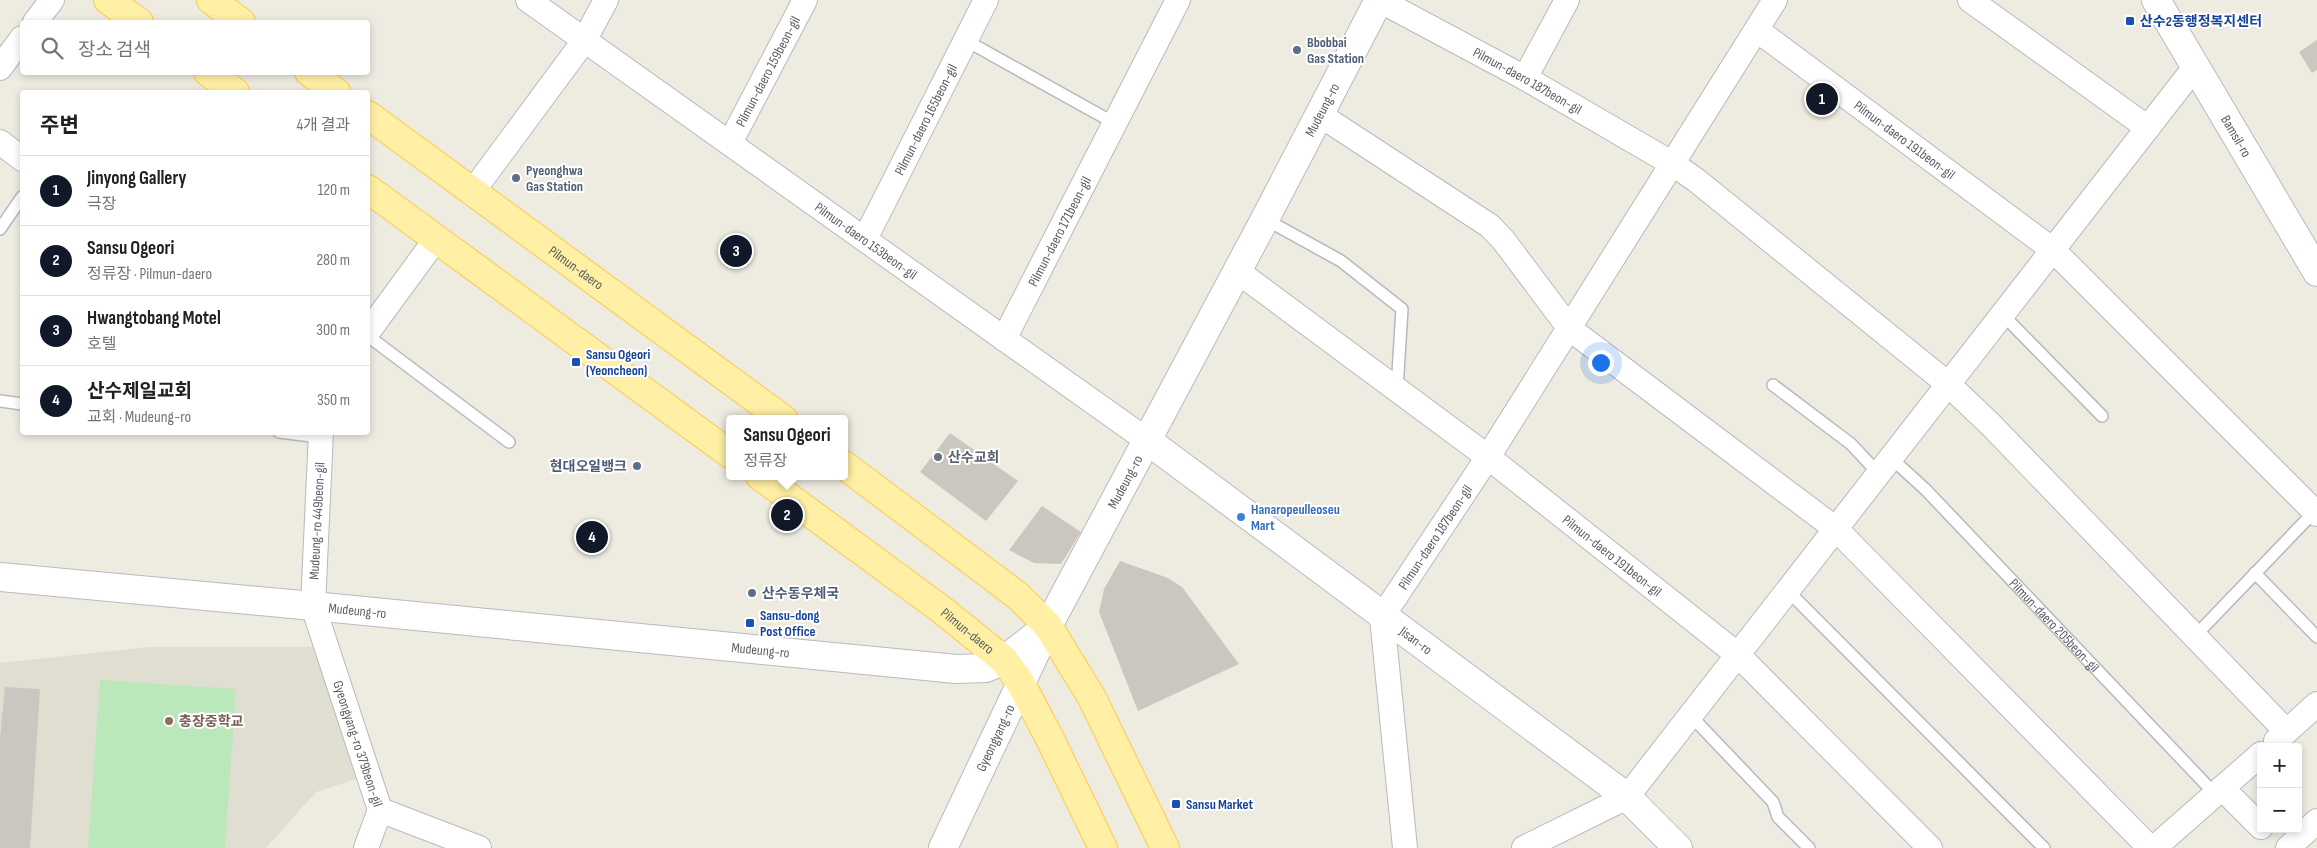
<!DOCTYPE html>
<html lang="ko">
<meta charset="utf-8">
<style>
:root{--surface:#fff;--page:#f6f6f6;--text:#202124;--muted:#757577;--line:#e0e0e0;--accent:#111827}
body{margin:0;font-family:"Sofia Sans Condensed","Noto Sans KR",sans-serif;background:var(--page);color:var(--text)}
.controls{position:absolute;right:15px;bottom:15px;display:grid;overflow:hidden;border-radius:5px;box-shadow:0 2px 8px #0003}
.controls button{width:45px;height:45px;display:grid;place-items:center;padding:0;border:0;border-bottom:1px solid var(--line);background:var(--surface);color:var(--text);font:25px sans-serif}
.you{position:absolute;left:1600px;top:362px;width:18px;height:18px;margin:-12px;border:4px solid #fff;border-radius:50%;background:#1a73e8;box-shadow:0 0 0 8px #1a73e833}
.badge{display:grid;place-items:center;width:32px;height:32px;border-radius:50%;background:var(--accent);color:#fff;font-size:16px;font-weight:700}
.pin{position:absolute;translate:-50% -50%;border:2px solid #fff;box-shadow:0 1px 5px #0006}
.popup{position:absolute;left:726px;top:415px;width:122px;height:65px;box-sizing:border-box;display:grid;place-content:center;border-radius:5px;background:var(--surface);filter:drop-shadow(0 1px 4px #0005);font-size:16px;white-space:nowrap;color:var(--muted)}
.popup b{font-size:19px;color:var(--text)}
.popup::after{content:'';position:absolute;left:50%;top:100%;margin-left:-10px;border:10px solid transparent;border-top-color:var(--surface)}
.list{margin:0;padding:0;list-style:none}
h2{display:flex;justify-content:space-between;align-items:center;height:65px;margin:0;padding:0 20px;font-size:21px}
h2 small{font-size:16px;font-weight:400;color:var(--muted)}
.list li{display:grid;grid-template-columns:32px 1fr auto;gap:15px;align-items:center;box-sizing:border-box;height:70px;padding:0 20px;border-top:1px solid var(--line)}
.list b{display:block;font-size:19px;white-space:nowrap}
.list p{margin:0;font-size:16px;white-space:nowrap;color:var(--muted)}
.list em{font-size:16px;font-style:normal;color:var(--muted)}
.icon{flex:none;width:28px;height:28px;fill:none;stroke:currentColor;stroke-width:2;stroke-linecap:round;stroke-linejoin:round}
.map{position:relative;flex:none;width:2317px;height:848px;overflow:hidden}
.search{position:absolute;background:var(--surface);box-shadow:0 2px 8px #0003;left:20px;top:20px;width:350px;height:55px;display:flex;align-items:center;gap:12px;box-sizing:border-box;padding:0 18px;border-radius:5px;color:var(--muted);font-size:19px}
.panel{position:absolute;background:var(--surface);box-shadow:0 2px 8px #0003;left:20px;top:90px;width:350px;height:345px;border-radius:5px}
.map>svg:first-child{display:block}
.education{fill:#e0ddd1}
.green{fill:#bae8ba}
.building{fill:#cbc7c0}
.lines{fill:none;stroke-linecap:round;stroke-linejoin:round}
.lane-casing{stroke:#b6b9bf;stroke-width:14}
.street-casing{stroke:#b6b9bf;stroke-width:26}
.secondary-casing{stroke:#b6bbc1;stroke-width:30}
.primary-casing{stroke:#feca49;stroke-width:30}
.lane{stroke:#fff;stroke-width:11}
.street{stroke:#fff;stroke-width:24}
.secondary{stroke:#fff;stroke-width:28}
.primary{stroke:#fff0a5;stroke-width:28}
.transit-dot{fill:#1a4fb4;stroke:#fff;stroke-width:2}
.service-dot{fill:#5c6f8a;stroke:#fff;stroke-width:2}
.worship-dot{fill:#6b7280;stroke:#fff;stroke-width:2}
.shop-dot{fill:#3f7fe0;stroke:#fff;stroke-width:2}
.education-dot{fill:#8d6e63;stroke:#fff;stroke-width:2}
.labels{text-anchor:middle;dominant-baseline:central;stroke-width:4;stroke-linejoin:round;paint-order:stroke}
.transit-label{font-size:14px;font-weight:bold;fill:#164399;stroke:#fff;text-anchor:start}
.service-label{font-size:14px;font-weight:bold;fill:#4e5e75;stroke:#fff;text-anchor:start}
.street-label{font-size:14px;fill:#595e63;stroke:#fff}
.worship-label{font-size:14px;font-weight:bold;fill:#5b616d;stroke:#fff;text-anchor:start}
.shop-label{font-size:14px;font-weight:bold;fill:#366cbe;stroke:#fff;text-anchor:start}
.education-label{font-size:14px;font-weight:bold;fill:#785e54;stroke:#fff;text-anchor:start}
</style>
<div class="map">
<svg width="2317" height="848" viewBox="0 0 2317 848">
<rect width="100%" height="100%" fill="#eeebe1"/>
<path class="education" d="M149,647H314L356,779L316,792L266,848H0V663Z"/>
<path class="green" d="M100,680L236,689L225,848H88Z"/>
<path class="building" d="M2317,40V70L2312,73L2299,52Z
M950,433L1018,481L986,521L920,472Z
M1042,506L1081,532L1061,564L1034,563L1009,550Z
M1120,561L1168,578L1182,587L1239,664L1138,711L1099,612L1104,589Z
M5,687L40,689L30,848H0V738Z"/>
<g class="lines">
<g class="lane-casing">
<g id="lane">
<path d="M965,40L1116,124"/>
<path d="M1265,219L1341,261L1402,309L1397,389"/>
<path d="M0,229L22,197"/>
<path d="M2003,315L2102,416"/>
<path d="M368,336L509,442"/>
<path d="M1773,385L1851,444L1879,474"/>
<path d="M0,401L22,404"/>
<path d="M279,432L320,437"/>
<path id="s1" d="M1891,458L1926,490L2215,794"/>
<path d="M2255,573L2317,637"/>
<path d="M1788,591L2044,848"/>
<path d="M2195,636L2314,512"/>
<path d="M1691,716L1773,802L1778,817L1809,848"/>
</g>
</g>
<g class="street-casing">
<g id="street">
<path id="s2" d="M528,0L1148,441"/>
<path id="s3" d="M1379,0L1525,78L1673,164L1696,180L1948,384L1991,425L2286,731"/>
<path d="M1970,0L2148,128"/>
<path d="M35,22L52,0"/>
<path id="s4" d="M1757,30L2053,250L2317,514"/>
<path d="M0,68L22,38"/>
<path d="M1525,78L1567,0"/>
<path d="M1320,115L1490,226L1504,241L1570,329L1836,529L2150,848"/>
<path d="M0,142L22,159"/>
<path id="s5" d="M730,143L805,0"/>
<path d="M473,191L584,41L606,0"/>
<path id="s6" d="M865,239L986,0"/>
<path id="s7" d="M1237,271L1488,457L1738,655L1930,848"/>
<path d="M368,332L436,239"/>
<path id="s8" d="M1004,339L1178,0"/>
<path id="s9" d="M321,432L313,606L380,810"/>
<path d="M2276,741L2317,704"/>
<path d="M2222,788L2261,827"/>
<path d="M380,810L479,848"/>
<path d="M366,848L380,810"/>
<path id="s10" d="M1405,848L1382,617L1488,457L1775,0"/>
<path d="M1524,848L1627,797L2195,67"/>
<path d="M2154,848L2261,754"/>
<path d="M2288,848L2317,821"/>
</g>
</g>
<g class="secondary-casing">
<g id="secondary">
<path id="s11" d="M2156,0L2317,272"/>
<path id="s12" d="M1148,441L1627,797L1678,848"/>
<path id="s13" d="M0,577L313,606L956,669L986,668L1004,660L1048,626"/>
<path id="s14" d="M943,848L1048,626L1265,219L1379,0"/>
</g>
</g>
<g class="primary-casing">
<g id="primary">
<path d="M108,0L139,22"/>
<path d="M211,0L241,22"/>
<path d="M208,72L235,92"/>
<path d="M309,72L336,92"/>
<path id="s15" d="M368,115L783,419"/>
<path d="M368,189L730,454"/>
<path d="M844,465L1018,596L1048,626L1092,698L1165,848"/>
<path id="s16" d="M760,476L942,610L1004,660L1020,682L1050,739L1103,848"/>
</g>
</g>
<use href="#lane" class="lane"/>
<use href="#street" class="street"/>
<use href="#secondary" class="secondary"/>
<use href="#primary" class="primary"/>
</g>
<g class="transit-dot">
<rect x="2125" y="16" width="10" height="10" rx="2.5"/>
<rect x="571" y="357" width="10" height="10" rx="2.5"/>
<rect x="745" y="618" width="10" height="10" rx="2.5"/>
<rect x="1171" y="799" width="10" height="10" rx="2.5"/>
</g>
<g class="service-dot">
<circle cx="1297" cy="50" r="5"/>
<circle cx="516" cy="178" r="5"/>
<circle cx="637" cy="466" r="5"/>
<circle cx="752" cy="593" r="5"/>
</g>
<circle class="worship-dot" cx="938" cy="457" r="5"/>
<circle class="shop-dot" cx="1241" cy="517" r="5"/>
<circle class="education-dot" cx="169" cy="721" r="5"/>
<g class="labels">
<g class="transit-label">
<text x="2140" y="21">산수2동행정복지센터</text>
<text x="586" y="354">Sansu Ogeori<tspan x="586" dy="16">(Yeoncheon)</tspan></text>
<text x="760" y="615">Sansu-dong<tspan x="760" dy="16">Post Office</tspan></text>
<text x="1186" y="804">Sansu Market</text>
</g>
<g class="service-label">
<text x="1307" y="42">Bbobbai<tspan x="1307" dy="16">Gas Station</tspan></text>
<text x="526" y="170">Pyeonghwa<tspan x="526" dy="16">Gas Station</tspan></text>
<text x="627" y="466" text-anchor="end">현대오일뱅크</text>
<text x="762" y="593">산수동우체국</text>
</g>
<g class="street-label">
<text stroke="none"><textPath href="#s5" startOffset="81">Pilmun-daero 159beon-gil</textPath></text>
<text stroke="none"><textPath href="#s3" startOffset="169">Pilmun-daero 187beon-gil</textPath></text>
<text stroke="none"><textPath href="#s14" startOffset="830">Mudeung-ro</textPath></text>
<text stroke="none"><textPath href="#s6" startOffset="134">Pilmun-daero 165beon-gil</textPath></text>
<text stroke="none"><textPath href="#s11" startOffset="158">Bamsil-ro</textPath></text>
<text stroke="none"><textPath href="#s4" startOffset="184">Pilmun-daero 191beon-gil</textPath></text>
<text stroke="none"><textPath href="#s8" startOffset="121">Pilmun-daero 171beon-gil</textPath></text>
<text stroke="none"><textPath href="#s2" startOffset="415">Pilmun-daero 153beon-gil</textPath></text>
<text stroke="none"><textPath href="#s15" startOffset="258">Pilmun-daero</textPath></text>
<text stroke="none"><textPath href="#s14" startOffset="409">Mudeung-ro</textPath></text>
<text transform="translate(317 521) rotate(-87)">Mudeung-ro 449beon-gil</text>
<text stroke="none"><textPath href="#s10" startOffset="328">Pilmun-daero 187beon-gil</textPath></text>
<text stroke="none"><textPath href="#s7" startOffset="471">Pilmun-daero 191beon-gil</textPath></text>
<text stroke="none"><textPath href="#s13" startOffset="359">Mudeung-ro</textPath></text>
<text stroke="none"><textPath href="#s1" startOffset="234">Pilmun-daero 205beon-gil</textPath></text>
<text stroke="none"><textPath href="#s16" startOffset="259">Pilmun-daero</textPath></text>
<text stroke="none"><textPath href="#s12" startOffset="334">Jisan-ro</textPath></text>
<text stroke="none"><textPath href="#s13" startOffset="764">Mudeung-ro</textPath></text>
<text stroke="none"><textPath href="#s14" startOffset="122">Gyeongyang-ro</textPath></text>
<text stroke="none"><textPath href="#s9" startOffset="319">Gyeongyang-ro 379beon-gil</textPath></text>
</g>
<g class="worship-label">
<text x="948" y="457">산수교회</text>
</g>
<g class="shop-label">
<text x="1251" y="509">Hanaropeulleoseu<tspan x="1251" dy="16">Mart</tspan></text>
</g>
<g class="education-label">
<text x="179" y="721">충장중학교</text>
</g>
</g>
</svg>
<div class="controls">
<button>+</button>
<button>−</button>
</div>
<div class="you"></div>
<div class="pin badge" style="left:1822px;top:99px">1</div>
<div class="pin badge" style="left:787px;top:515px">2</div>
<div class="popup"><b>Sansu Ogeori</b>정류장</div>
<div class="pin badge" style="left:736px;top:251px">3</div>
<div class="pin badge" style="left:592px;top:537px">4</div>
<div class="search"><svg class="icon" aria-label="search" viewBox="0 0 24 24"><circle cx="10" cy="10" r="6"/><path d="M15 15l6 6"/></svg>장소 검색</div>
<section class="panel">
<h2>주변<small>4개 결과</small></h2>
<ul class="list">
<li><span class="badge">1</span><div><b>Jinyong Gallery</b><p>극장</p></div><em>120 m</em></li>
<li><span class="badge">2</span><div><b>Sansu Ogeori</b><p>정류장 · Pilmun-daero</p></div><em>280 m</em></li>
<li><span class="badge">3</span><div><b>Hwangtobang Motel</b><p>호텔</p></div><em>300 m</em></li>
<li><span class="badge">4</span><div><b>산수제일교회</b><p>교회 · Mudeung-ro</p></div><em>350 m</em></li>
</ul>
</section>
</div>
